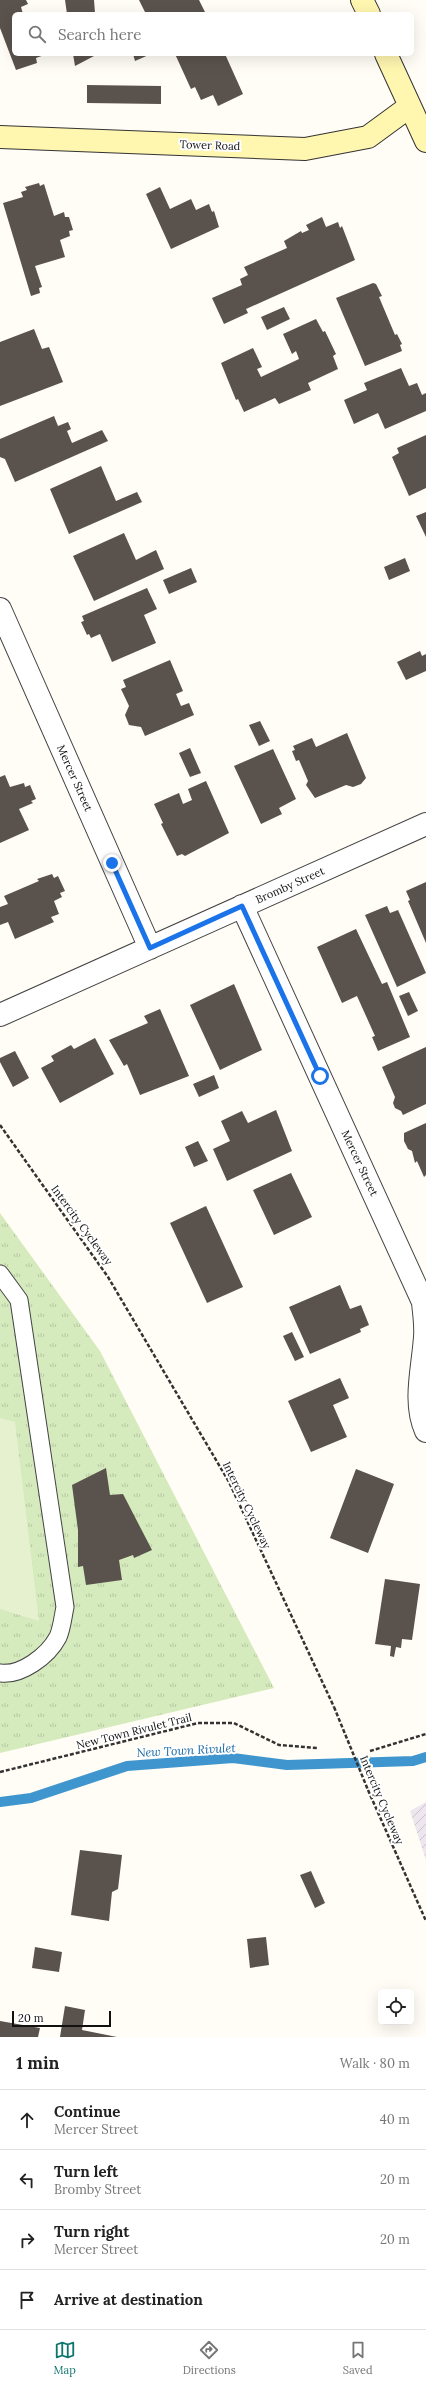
<!DOCTYPE html>
<meta charset="utf-8">
<style>
:root{--surface:#fff;--page:#f2f2f2;--text:#222;--muted:#767676;--line:#e0e0e0;--accent:#0f766e}
body{margin:0;font-family:Lora,serif;background:var(--page);color:var(--text)}
.controls{position:absolute;right:12px;bottom:12px;display:grid;overflow:hidden;border-radius:6px;box-shadow:0 4px 16px #0002}
.controls button{width:36px;height:36px;display:grid;place-items:center;padding:0;border:0;border-bottom:1px solid var(--line);background:var(--surface);color:var(--text);font:20px sans-serif}
.scale{position:absolute;left:12px;bottom:10px;width:99px;box-sizing:border-box;padding-left:4px;border:2px solid #111;border-top:0;font-size:11px;line-height:14px;white-space:nowrap;color:#111;-webkit-text-stroke:3px #fff;paint-order:stroke}
.stop{position:absolute;width:12px;height:12px;margin:-9px;border:3px solid #1a73e8;border-radius:50%;background:#fff}
.stop.end{background:#1a73e8;border-color:#fff;box-shadow:0 1px 4px #0008}
.list{margin:0;padding:0;list-style:none}
h2{display:flex;justify-content:space-between;align-items:center;height:52px;margin:0;padding:0 16px;font-size:17px}
h2 small{font-size:13px;font-weight:400;color:var(--muted)}
.list li{display:grid;grid-template-columns:26px 1fr auto;gap:12px;align-items:center;box-sizing:border-box;height:60px;padding:0 16px;border-top:1px solid var(--line)}
.list b{display:block;font-size:15px;white-space:nowrap}
.list p{margin:0;font-size:13px;white-space:nowrap;color:var(--muted)}
.list em{font-size:13px;font-style:normal;color:var(--muted)}
.icon{flex:none;width:22px;height:22px;fill:none;stroke:currentColor;stroke-width:2;stroke-linecap:round;stroke-linejoin:round}
.map{position:relative;flex:none;width:426px;height:2037px;overflow:hidden}
.search{position:absolute;background:var(--surface);box-shadow:0 4px 16px #0002;left:12px;right:12px;top:12px;height:44px;display:flex;align-items:center;gap:10px;box-sizing:border-box;padding:0 14px;border-radius:6px;color:var(--muted);font-size:15px}
.sheet{height:292px;background:var(--surface)}
nav{display:flex;justify-content:space-around;align-items:center;box-sizing:border-box;height:56px;border-top:1px solid var(--line);background:var(--surface);font-size:11px;color:var(--muted)}
nav a{display:grid;justify-items:center;gap:2px}
nav .on{color:var(--accent)}
.map>svg:first-child{display:block}
.industrial{fill:url(#industrial-furrows)}
.grass{fill:url(#grass-tufts)}
.pitch{fill:#e6f2cf}
.lines{fill:none;stroke-linecap:round;stroke-linejoin:round}
.stream{stroke:#3f96cf;stroke-width:10}
.building{fill:#5a524d}
.lane-casing{stroke:#444;stroke-width:19}
.street-casing{stroke:#444;stroke-width:24}
.secondary-casing{stroke:#333;stroke-width:24}
.path{stroke:#333;stroke-width:2.5;stroke-dasharray:4 2;stroke-linecap:butt}
.lane{stroke:#fff;stroke-width:17}
.street{stroke:#fff;stroke-width:22}
.secondary{stroke:#fff6b0;stroke-width:22}
.path-bridge{stroke:#333;stroke-width:2.5;stroke-dasharray:4 2;stroke-linecap:butt}
.route{stroke:#1a73e8;stroke-width:5}
.labels{text-anchor:middle;dominant-baseline:central;stroke-width:4;stroke-linejoin:round;paint-order:stroke}
.street-label{font-size:11px;fill:#111;stroke:#fff}
.water-label{font-size:12px;font-style:italic;fill:#1768a6;stroke:#fff}
</style>
<div class="map">
<svg width="426" height="2037" viewBox="0 0 426 2037">
<defs>
<pattern id="industrial-furrows" width="10" height="10" patternUnits="userSpaceOnUse"><rect width="10" height="10" fill="#eee6ef"/><path d="M-1 1l2-2M0 10L10 0M9 11l2-2" fill="none" stroke="#cbc4cc"/></pattern>
<pattern id="grass-tufts" width="24" height="20" patternUnits="userSpaceOnUse"><rect width="24" height="20" fill="#d5ebbd"/><path d="M3 7l-1-3M5 7V3M7 7l1-3M15 17l-1-3M17 17v-4M19 17l1-3" fill="none" stroke="#b6c8a1"/></pattern>
</defs>
<rect width="100%" height="100%" fill="#fffdf5"/>
<path class="industrial" d="M426,1802V1860L410,1811Z"/>
<path class="grass" d="M0,1213L100,1351L274,1688L0,1753Z"/>
<path class="pitch" d="M0,1418L15,1422L39,1621L0,1609Z"/>
<g class="lines">
<path class="stream" d="M0,1802L31,1798L127,1766L233,1758L287,1765L413,1761L426,1757"/>
</g>
<path class="building" d="M0,0H26L28,4L21,7L23,14H14V54H47L36,58L37,63L16,70L0,28Z
M65,0H94L95,13L67,14Z
M139,0H199L206,14H146Z
M73,54H94V56L75,66Z
M133,54H151L135,61Z
M175,54H225L243,94L218,106L213,95L201,100L195,87L191,89Z
M87,85L161,86V104L87,103Z
M39,183L40,186L44,184L54,216L64,212L65,217H69L73,230L69,231L70,236L60,240L65,257L35,266L42,287L39,288L40,293L31,296L3,203L23,197L21,192L27,190L25,187Z
M160,187L170,209L191,199L196,210L209,204L212,212L214,211L219,227L171,249L146,194Z
M322,217L326,227L338,222L340,228L342,226L355,260L246,309L248,313L224,324L212,298L242,285L240,279L248,275L244,267L287,248L284,241L301,231L302,233L309,230L306,225Z
M373,283L376,284L382,296L379,297L395,335L397,334L402,344L400,345L402,351L365,366L336,298Z
M284,307L290,319L267,330L261,317Z
M316,319L323,332L325,331L336,354L333,356L338,369L308,383L311,390L279,404L275,398L244,412L238,399L236,400L221,363L253,348L262,367L257,369L261,377L299,359L296,351L292,354L283,334Z
M34,329L42,349L49,347L63,382L0,406V342Z
M401,368L409,386L417,383L422,395L426,393V411L385,429L378,413L354,424L344,400L367,390L364,383Z
M54,416L58,426L68,422L71,429L67,431L72,443L102,430L108,441L15,482L5,459L0,457V439Z
M426,435V488L409,496L392,457L399,453L397,448Z
M101,466L116,501L137,492L142,502L69,534L50,489Z
M426,512V537L416,516Z
M124,533L136,560L156,550L164,569L94,601L73,556Z
M405,558L410,571L389,580L384,567Z
M191,568L197,582L169,594L163,580Z
M147,588L157,609L144,615L156,643L112,662L100,634L91,638L89,634L87,635L81,622L84,621L82,616Z
M420,651L422,656L426,654V671L406,680L397,662Z
M170,660L183,691L176,694L181,706L189,703L194,715L145,736L141,727L129,725L125,715L129,706L121,689L126,687L123,680Z
M260,721L270,741L259,746L249,725Z
M347,733L366,778L361,784L353,787L346,785L315,798L306,785L308,781L299,760L296,761L292,751L295,750L293,746L312,738L316,747Z
M190,748L201,773L190,777L179,753Z
M273,749L296,799L279,808L282,814L261,824L234,766Z
M5,775L10,787L24,783L25,787L30,785L36,799L31,801L33,803L19,809L29,830L0,843V777Z
M206,781L229,833L185,856L182,854L177,856L161,824L163,823L154,804L179,793L183,804L192,800L188,789Z
M52,874L54,878L58,876L65,891L60,893L62,897L54,901L59,914L51,917L54,922L15,939L8,922L0,925V907L8,904L4,896L39,881L37,879Z
M426,882V943L408,901L410,900L406,891Z
M387,906L390,913L398,910L426,973L397,987L365,915Z
M356,929L382,984L387,982L410,1037L378,1051L372,1037L375,1036L357,996L342,1003L317,947Z
M234,984L262,1050L220,1070L190,1005Z
M409,992L418,1011L408,1016L399,996Z
M160,1009L189,1076L140,1095L127,1064L124,1066L109,1040L148,1023L144,1016Z
M95,1038L114,1074L60,1103L41,1068L54,1061L51,1056L71,1045L74,1049Z
M426,1047V1104L403,1115L401,1111L395,1108L393,1103L395,1097L382,1067Z
M15,1051L29,1078L13,1087L0,1062V1058Z
M214,1075L219,1088L199,1097L193,1084Z
M276,1110L292,1151L227,1181L213,1149L230,1141L221,1121L242,1111L248,1123Z
M426,1123V1175L424,1177L417,1161L415,1163L412,1151L408,1149L404,1141V1133Z
M198,1141L208,1161L194,1167L185,1147Z
M291,1173L312,1217L274,1235L253,1190Z
M206,1206L243,1287L207,1303L170,1223Z
M340,1285L350,1309L361,1305L369,1325L360,1329L361,1332L310,1354L289,1307Z
M292,1332L304,1357L295,1361L283,1336Z
M340,1378L349,1398L333,1405L347,1437L311,1452L288,1401Z
M106,1468L110,1495L123,1494L152,1550L134,1558L133,1555L119,1560L122,1580L86,1585L83,1566L78,1567V1530L72,1485Z
M356,1469L394,1484L368,1553L330,1538Z
M385,1579L420,1584L412,1640L402,1639L401,1648L396,1647L394,1657L390,1656L391,1646L375,1644Z
M80,1850L122,1855L118,1889L112,1892L109,1921L71,1915Z
M311,1871L325,1903L315,1908L300,1875Z
M266,1937L269,1965L250,1968L247,1939Z
M35,1947L62,1952L59,1972L32,1968Z
M65,2006L85,2010L82,2030L117,2037H60Z
M0,2021L40,2028L38,2037H0Z"/>
<g class="lines">
<g class="lane-casing">
<path id="lane" d="M0,1274L19,1300L65,1607C63,1616 62,1628 58,1637C48,1656 21,1676 0,1673"/>
</g>
<g class="street-casing">
<path id="street" d="M0,609L150,948
M242,906L423,1302C424,1314 426,1325 425,1337C423,1368 413,1402 426,1431
M0,1015L426,824"/>
</g>
<g class="secondary-casing">
<path id="secondary" d="M362,0L369,14
M386,54L426,141
M0,137L305,149L368,137L409,107"/>
</g>
<path class="path" d="M0,1125L108,1277L229,1482L334,1707
M370,1751L426,1734
M0,1772L198,1723H234L279,1745L317,1748
M368,1790L426,1921"/>
<use href="#lane" class="lane"/>
<use href="#street" class="street"/>
<use href="#secondary" class="secondary"/>
<path class="path-bridge" d="M334,1707L368,1790"/>
</g>
<g class="lines">
<path class="route" d="M112,863L150,948L242,906L320,1076"/>
</g>
<g class="labels">
<g class="street-label">
<text transform="translate(210 145) rotate(2)">Tower Road</text>
<text transform="translate(75 778) rotate(66)">Mercer Street</text>
<text transform="translate(290 885) rotate(-24)">Bromby Street</text>
<text transform="translate(360 1163) rotate(65)">Mercer Street</text>
<text transform="translate(82 1225) rotate(54)">Intercity Cycleway</text>
<text transform="translate(247 1505) rotate(64)">Intercity Cycleway</text>
<text transform="translate(134 1731) rotate(-14)">New Town Rivulet Trail</text>
<text transform="translate(382 1800) rotate(67)">Intercity Cycleway</text>
</g>
<g class="water-label">
<text transform="translate(186 1750) rotate(-3)">New Town Rivulet</text>
</g>
</g>
</svg>
<div class="controls">
<button><svg class="icon" aria-label="locate" viewBox="0 0 24 24"><circle cx="12" cy="12" r="6"/><path d="M12 2v4M12 18v4M2 12h4M18 12h4"/></svg></button>
</div>
<div class="scale">20 m</div>
<div class="stop" style="left:320px;top:1076px"></div>
<div class="stop end" style="left:112px;top:863px"></div>
<div class="search"><svg class="icon" aria-label="search" viewBox="0 0 24 24"><circle cx="10" cy="10" r="6"/><path d="M15 15l6 6"/></svg>Search here</div>
</div>
<section class="sheet">
<h2>1 min<small>Walk · 80 m</small></h2>
<ul class="list">
<li><svg class="icon" aria-label="ahead" viewBox="0 0 24 24"><path d="M12 20V5M6 11l6-6 6 6"/></svg><div><b>Continue</b><p>Mercer Street</p></div><em>40 m</em></li>
<li><svg class="icon" aria-label="left" viewBox="0 0 24 24"><path d="M17 20v-9H6M10 6l-5 5 5 5"/></svg><div><b>Turn left</b><p>Bromby Street</p></div><em>20 m</em></li>
<li><svg class="icon" aria-label="right" viewBox="0 0 24 24"><path d="M7 20v-9h11M14 6l5 5-5 5"/></svg><div><b>Turn right</b><p>Mercer Street</p></div><em>20 m</em></li>
<li><svg class="icon" aria-label="arrive" viewBox="0 0 24 24"><path d="M6 21V4h12l-3 4 3 4H6"/></svg><div><b>Arrive at destination</b></div></li>
</ul>
</section>
<nav>
<a class="on"><svg class="icon" aria-label="map" viewBox="0 0 24 24"><path d="M3 6l6-2 6 2 6-2v14l-6 2-6-2-6 2zM9 4v14M15 6v14"/></svg>Map</a>
<a><svg class="icon" aria-label="directions" viewBox="0 0 24 24"><path d="M12 3l9 9-9 9-9-9zM9 14v-3h6M13 9l2 2-2 2"/></svg>Directions</a>
<a><svg class="icon" aria-label="saved" viewBox="0 0 24 24"><path d="M7 4h10v16l-5-4-5 4z"/></svg>Saved</a>
</nav>
